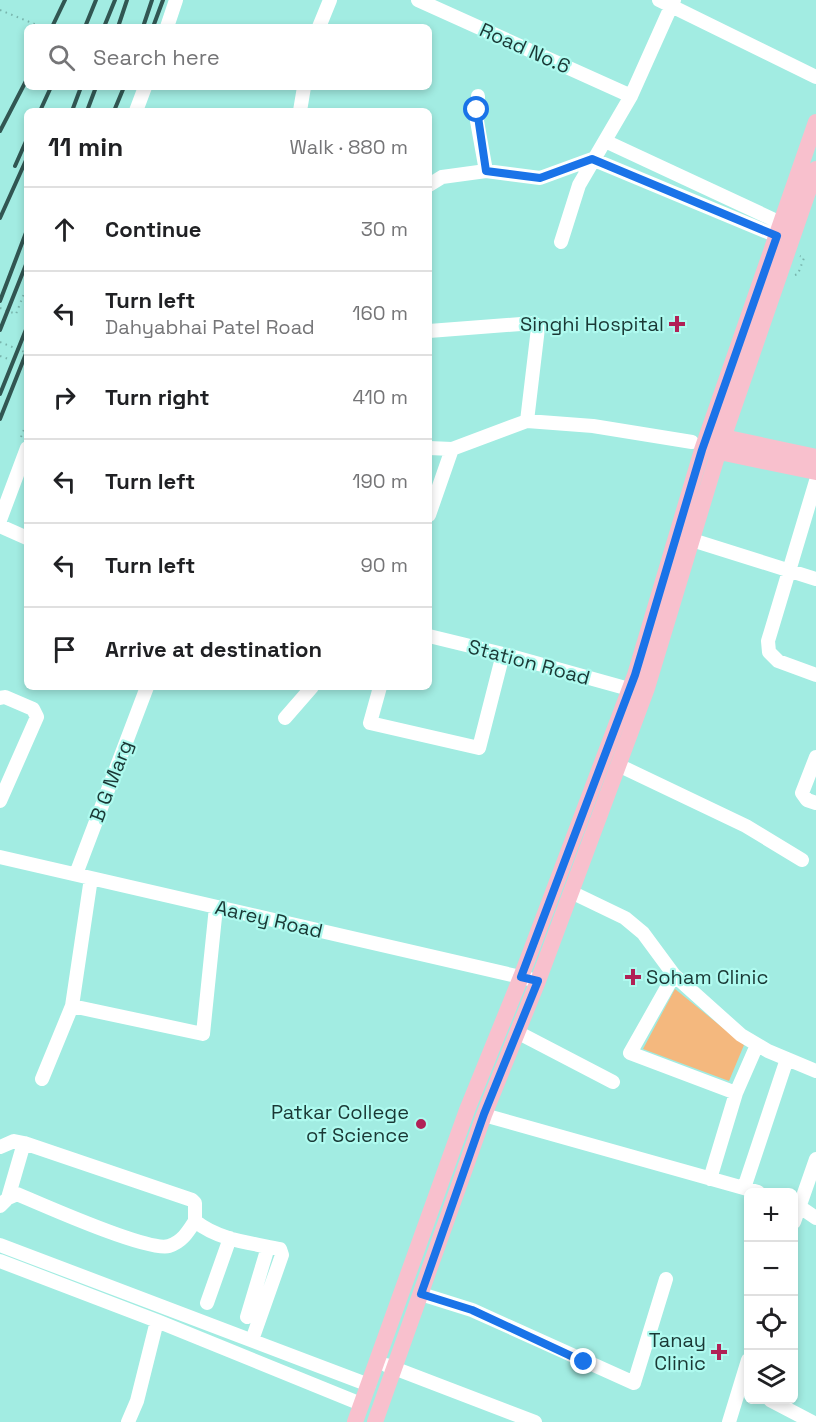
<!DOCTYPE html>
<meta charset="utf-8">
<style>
:root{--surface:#fff;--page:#f2f2f2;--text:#202124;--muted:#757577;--line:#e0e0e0}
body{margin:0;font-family:"Space Grotesk",sans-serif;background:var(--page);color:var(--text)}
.controls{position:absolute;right:18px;bottom:18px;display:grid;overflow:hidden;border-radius:9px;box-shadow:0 3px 9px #0003}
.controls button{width:54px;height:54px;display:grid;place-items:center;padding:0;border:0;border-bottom:2px solid var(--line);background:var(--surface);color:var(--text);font:30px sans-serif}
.stop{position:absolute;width:18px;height:18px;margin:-14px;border:4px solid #1a73e8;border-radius:50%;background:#fff}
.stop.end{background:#1a73e8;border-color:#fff;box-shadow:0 2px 6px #0008}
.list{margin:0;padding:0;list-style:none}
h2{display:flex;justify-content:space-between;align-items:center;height:78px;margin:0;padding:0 24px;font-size:26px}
h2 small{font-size:20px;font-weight:400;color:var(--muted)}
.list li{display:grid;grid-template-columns:39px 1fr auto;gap:18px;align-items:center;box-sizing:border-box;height:84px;padding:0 24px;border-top:2px solid var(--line)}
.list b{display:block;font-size:22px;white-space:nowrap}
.list p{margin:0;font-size:20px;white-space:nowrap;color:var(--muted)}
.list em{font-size:20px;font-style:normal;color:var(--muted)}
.icon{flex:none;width:33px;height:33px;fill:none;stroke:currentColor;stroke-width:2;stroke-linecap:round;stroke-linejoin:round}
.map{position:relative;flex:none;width:816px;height:1422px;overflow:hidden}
.search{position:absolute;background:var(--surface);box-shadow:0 3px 9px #0003;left:24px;top:24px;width:408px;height:66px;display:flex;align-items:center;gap:15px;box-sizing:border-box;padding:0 21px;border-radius:9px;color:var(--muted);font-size:22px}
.panel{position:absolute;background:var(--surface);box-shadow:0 3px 9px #0003;left:24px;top:108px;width:408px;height:582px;border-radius:9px}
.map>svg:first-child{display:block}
.green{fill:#f4b87e}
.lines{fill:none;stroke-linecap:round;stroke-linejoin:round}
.path{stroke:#78b4ac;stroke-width:2;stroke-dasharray:1.5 4.5;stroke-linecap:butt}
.minor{stroke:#fff;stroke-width:14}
.major{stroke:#f8c0cd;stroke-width:16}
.rail{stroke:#315652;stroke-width:4}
.route{stroke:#1a73e8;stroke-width:8}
.poi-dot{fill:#b12156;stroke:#affaef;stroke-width:2}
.labels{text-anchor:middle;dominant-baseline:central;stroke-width:4.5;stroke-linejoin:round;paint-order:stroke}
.street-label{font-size:20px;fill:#1a3835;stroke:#affaef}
.poi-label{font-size:20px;fill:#1a3835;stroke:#affaef;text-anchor:end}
</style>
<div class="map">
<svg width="816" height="1422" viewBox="0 0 816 1422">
<rect width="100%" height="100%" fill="#a2ece2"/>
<path class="green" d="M675,989L744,1045L729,1081L643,1049Z"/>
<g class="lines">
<path class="path" d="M0,10L42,27
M795,275L798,274L804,258L800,256
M0,308L16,314L27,286
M0,342L27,353
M0,356L11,360
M21,437L27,422"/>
<path class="minor" d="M418,0L631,96
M659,0L816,77
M167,27L176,0
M319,27L330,0
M478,96L477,121L486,171
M136,111L145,87
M300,111L304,87
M605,141L781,223
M429,185L442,177L486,171L540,178L592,159L777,236
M561,242L579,185L631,96L674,0
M429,331L534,323L538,328L527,421
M429,448L452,449
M816,481L768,641L769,652L778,661L816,675
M429,515L452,449L527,421L593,426L692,442
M0,520L27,448
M0,526L27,538
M692,540L816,579
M429,636L503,654L629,689
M380,687L370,723L479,748L503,654
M0,698L5,697L33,709L37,717L0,801
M285,718L312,687
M816,757L802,793L807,800L816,803
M618,765L746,826L802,860
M0,857L538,981
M76,874L147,687
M571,892L625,918L643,933L674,975L630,1053L736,1093
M674,975L741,1035L768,1051L816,1071
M72,1006L203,1034L216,907
M517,1032L613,1082
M42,1079L72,1006L91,878
M484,1115L758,1192
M0,1147L14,1141L24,1143L192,1200L195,1203V1221C218,1240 251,1243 280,1249L282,1255L252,1340
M710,1179L736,1093L757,1045
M744,1188L787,1059
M8,1198L17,1194C43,1205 148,1252 169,1246C182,1242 188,1232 195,1221
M794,1203L816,1218
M0,1206L8,1198L24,1143
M794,1222L816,1159
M0,1245L369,1385
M0,1261L157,1321
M421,1294L472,1310L634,1383L666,1279
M207,1303L230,1238
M247,1317L268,1247
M386,1365L535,1422
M770,1400L812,1422
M128,1422L137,1401L157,1321L361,1404
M729,1422L748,1360"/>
<path class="major" d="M714,435L816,457
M710,450L816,472
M355,1422L467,1110L521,977L635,675L702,450L816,122
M375,1422L484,1115L538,981L647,688L719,450L816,169"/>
<path class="rail" d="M52,27L65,0
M85,27L96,0
M104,27L115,0
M118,27L127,0
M143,27L152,0
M153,27L163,0
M40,111L51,87
M72,111L81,87
M87,111L96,87
M114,111L124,87
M0,131L27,79
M15,166L27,139
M0,218L27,158
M0,301L27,230
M0,330L27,262
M0,394L27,327
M0,419L27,351"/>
</g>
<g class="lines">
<path class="route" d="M477,110L486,171L540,178L592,159L777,236L702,450L635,675L521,977L538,981L484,1114L421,1294L472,1310L584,1362"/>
</g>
<g class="poi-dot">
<path d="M674 315h6v6h6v6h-6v6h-6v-6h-6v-6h6z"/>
<path d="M630 968h6v6h6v6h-6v6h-6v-6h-6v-6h6z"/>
<circle cx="421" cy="1124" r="6"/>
<path d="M716 1343h6v6h6v6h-6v6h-6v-6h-6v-6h6z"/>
</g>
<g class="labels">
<g class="street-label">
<text transform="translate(525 48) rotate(24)">Road No.6</text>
<text transform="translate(529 662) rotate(15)">Station Road</text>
<text transform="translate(111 781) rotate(-69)">B G Marg</text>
<text transform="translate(269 919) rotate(13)">Aarey Road</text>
</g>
<g class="poi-label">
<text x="664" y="324">Singhi Hospital</text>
<text x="646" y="977" text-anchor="start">Soham Clinic</text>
<text x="409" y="1112">Patkar College<tspan x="409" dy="23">of Science</tspan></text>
<text x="706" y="1340">Tanay<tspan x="706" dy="23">Clinic</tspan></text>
</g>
</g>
</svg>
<div class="controls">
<button>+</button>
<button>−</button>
<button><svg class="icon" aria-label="locate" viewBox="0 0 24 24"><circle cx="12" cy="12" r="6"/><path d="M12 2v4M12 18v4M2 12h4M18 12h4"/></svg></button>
<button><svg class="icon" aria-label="layers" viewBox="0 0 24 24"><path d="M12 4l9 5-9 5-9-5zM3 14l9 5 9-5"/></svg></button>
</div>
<div class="stop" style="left:477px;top:110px"></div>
<div class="stop end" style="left:584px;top:1362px"></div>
<div class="search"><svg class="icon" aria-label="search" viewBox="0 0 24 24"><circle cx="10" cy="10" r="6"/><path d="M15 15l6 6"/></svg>Search here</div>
<section class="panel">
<h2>11 min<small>Walk · 880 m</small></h2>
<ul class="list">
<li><svg class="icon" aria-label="ahead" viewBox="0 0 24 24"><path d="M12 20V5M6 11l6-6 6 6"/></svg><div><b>Continue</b></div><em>30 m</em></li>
<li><svg class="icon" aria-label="left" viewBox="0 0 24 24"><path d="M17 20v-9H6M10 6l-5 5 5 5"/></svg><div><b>Turn left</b><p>Dahyabhai Patel Road</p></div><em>160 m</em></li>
<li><svg class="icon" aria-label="right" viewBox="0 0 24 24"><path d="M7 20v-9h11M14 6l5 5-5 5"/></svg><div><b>Turn right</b></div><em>410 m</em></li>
<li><svg class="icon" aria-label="left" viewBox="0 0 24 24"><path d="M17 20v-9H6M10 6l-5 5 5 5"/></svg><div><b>Turn left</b></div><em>190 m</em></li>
<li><svg class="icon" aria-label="left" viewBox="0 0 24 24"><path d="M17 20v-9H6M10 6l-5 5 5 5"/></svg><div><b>Turn left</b></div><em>90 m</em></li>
<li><svg class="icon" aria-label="arrive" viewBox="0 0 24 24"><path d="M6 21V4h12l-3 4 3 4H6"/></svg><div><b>Arrive at destination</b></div></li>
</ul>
</section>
</div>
